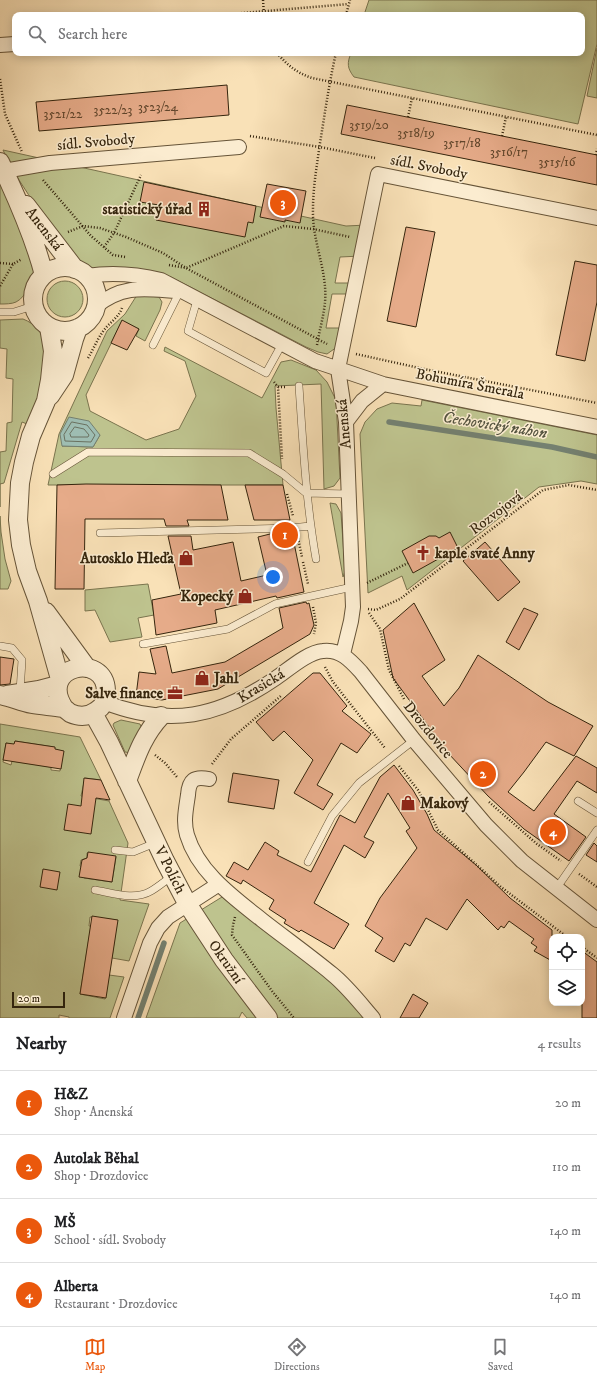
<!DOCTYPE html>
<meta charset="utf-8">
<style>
:root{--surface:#fff;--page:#f6f6f6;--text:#202124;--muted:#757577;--line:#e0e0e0;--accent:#ea580c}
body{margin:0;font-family:"IM FELL DW Pica",serif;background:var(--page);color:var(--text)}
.controls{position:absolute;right:12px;bottom:12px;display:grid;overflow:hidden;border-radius:8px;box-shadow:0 2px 10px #0003}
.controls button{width:36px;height:36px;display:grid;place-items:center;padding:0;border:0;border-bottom:1px solid var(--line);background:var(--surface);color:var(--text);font:20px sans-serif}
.scale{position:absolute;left:12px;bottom:10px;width:53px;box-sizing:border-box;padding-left:4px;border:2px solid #35250d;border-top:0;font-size:11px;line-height:14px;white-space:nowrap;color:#35250d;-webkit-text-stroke:3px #fbecd0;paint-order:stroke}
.you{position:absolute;left:273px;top:577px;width:14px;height:14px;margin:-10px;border:3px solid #fff;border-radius:50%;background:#1a73e8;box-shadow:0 0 0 6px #1a73e833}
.badge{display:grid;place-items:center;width:26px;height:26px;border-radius:50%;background:var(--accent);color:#fff;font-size:13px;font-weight:700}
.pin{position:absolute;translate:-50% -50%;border:2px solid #fff;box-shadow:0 1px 4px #0006}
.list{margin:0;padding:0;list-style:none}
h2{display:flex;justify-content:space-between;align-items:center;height:52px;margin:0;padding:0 16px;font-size:17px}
h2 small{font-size:13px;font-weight:400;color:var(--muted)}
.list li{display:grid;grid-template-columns:26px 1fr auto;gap:12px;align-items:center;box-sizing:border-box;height:64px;padding:0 16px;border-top:1px solid var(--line)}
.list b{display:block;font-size:15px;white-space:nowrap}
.list p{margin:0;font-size:13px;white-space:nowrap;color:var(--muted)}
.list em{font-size:13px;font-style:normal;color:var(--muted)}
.icon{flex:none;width:22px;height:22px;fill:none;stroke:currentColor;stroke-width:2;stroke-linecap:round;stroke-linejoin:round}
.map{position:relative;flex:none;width:597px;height:1018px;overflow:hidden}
.search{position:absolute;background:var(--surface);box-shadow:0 2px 10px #0003;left:12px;right:12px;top:12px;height:44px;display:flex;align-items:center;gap:10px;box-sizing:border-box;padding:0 14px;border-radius:8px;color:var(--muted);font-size:15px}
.sheet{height:308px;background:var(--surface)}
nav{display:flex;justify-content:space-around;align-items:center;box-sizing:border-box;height:56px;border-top:1px solid var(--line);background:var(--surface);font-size:11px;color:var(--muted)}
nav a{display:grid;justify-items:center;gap:2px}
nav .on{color:var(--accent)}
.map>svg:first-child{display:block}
.green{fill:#bec38e;stroke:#7a744e;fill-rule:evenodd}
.water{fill:#9ebdb2;stroke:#748070}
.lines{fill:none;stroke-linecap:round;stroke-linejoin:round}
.shore{stroke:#6a7160;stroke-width:1}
.stream{stroke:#748070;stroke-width:5.5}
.building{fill:#e6ab89;stroke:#35250d}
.service-casing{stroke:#665438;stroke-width:8}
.minor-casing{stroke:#665438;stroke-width:16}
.tertiary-casing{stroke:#665438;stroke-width:20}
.path{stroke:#35250d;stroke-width:2.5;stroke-dasharray:1 2;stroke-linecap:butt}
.service{stroke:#fbecd0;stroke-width:7}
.minor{stroke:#fbecd0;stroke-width:14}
.tertiary{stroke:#fbecd0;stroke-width:18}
.labels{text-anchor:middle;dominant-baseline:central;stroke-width:3;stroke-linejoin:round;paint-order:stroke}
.number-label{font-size:13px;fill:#61462c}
.street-label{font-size:15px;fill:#35250d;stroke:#fbecd0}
.poi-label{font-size:15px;font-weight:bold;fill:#35250d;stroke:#fbecd0;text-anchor:end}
.water-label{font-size:16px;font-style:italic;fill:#54533f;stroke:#fbecd0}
</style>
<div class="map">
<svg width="597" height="1018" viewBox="0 0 597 1018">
<rect width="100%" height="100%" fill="#f9e1b7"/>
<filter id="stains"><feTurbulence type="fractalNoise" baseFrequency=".005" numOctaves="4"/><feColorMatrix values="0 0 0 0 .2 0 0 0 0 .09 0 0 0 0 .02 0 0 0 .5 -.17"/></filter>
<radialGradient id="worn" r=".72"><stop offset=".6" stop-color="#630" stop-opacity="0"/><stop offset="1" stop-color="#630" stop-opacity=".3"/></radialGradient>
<path class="green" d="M369,0H597V44L578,124L354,77C347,68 347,63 351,53H582V15H364Z
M597,48V98L587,96Z
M3,150L346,226L367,225L361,256L340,257L335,283H355L353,294H332L326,328H346L337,347L327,354L318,352L306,347L171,277L150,271L91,269L80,262C52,226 22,192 3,150Z
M0,184L23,223L36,268C31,279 27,297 16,302C12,304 5,304 0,304Z
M47 299a18 18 0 1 1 36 0a18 18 0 1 1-36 0Z
M137,295L159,297L162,302L160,310L145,341L136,336L139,329L122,321L86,395L90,411L146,440L179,429L196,396L185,361L164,351L165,347L262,398L281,362L291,360L316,370L327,382L336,400L340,478L334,486L324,489L321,384L275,386L276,408L283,485H48L59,434L107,331L125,314ZM100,435L93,447L62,446Z
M23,319C36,324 42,333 46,345L39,394L27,424L22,422L4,483L0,484V507V452L6,451L7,423L12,422L13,379L6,378L7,349L0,348V320Z
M422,400L597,435V484L581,481L539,487L407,590L402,576L368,593L360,434L365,422L377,409L392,403L421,406Z
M330,503L336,504L341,513L345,571L343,577Z
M0,516L1,532L5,559L11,581L8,589H0Z
M148,584L154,615L138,618L142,637L110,642L95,610L85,611V590Z
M121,720L140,724L142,729L131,753L125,752L113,725L114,723Z
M0,724L80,737L101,780L85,778L81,796L109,801L128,843L120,900L149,904L129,961L112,958L117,920L90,917L89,926H91L80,994L105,999L109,975L124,977L110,1018H69V1017L59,1015V1018H0ZM15,741L54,747V750L63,751L60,771L51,770V767L12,761L11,765L3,762L6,743L14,745ZM87,853L116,857L112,882L84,878L85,869L80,866L81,860L87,858Z
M222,897L335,984L366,1018H247L242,1012L239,1018H146L180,923Z"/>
<path class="water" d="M69,417L89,421L100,435L93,447L62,446L60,434Z"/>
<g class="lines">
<path class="shore" d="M72,422L87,425L95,435L91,442L65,441L64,435Z
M75,427L84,429L89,435L88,437H71L70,434Z"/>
<path class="stream" d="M389,422L552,447L597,457
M138,1018L164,943"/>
</g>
<path class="building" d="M227,85L229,115L39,131L36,102Z
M347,105L597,155V185L341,134Z
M144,182L256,206L253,223L248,222L245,237L156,220L159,205L140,202Z
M267,184L306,191L300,223L285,220V222L260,217Z
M406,227L435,232L416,327L387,321Z
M575,261L597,265V302L585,361L556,355Z
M122,320L139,329L127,350L111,343Z
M86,484L221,485L228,520H187L189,526H166L164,519H85L84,589H55L57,485Z
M245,485H283L290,520H254Z
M450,532L458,548L413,573L402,551L429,536H436L439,538Z
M274,533H292L304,592L277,598L276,596L215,610L217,623L156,635L152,600L181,594L168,536H191L193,550L233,542L241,581L267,575L258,537Z
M485,542L520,582L498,601L463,561Z
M306,602L307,604L309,603L314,625L310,634L218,689L162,700L136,696L139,672L156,674L150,649L166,646L172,673L225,662L283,628L279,608Z
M414,603L445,660L422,676L444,706L459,688L478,655L548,702L593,726L574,756L546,742L524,772L508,792L534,811L576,756L597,768V793L577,781L554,814L586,837L569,861L524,829L488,796L448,753L393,678L383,630Z
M524,608L538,614L519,650L506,642Z
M0,657L14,659L10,684L0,685Z
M313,673H320L347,706L342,711L371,734L357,753L341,743L317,785L333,794L323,810L294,793L313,760L284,731L273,741L256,722Z
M15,741L55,747V749L64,751L61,769L3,760L6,743L14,744Z
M394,765L413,790L427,814L434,830L476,865L510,898L552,930V961L534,951L537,947L531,943L534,939L509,921L504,928L501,926L498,930L467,899L447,930L426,918L410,946L405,943L394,962L375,951L383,938L365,926L380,898L417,848L406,831L410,828L388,793L364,837L374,842L365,858L344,845L314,903L349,924L334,949L301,930L299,932L284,923L286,920L269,909L274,900L243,880L241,884L226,876L234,862L248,870L265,842L279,851L277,855L311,872L340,815L355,823L380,777Z
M233,773L279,780L274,809L228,802Z
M84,778L101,780L110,800L96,798L91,834L64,830L68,804L81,806Z
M594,843L597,846V862L586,855Z
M88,852L116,856L112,882L79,877L82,860L87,858Z
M43,869L60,872L57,890L40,887Z
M92,916L118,920L106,998L80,994Z
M582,951L597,962V1018H582Z
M413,994L428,1003L419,1018H400Z"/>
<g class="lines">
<g class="service-casing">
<path id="service" d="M197,300L188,331L266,373L282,344
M0,312H14L33,306
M153,345L180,291
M299,386C303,444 306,502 316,559
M53,474L88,452L249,453L283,474L306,493L348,494
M100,533L291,528L310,526
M143,644L228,629L275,604L352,587
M0,646L12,648L22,660L20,692
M578,801L597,813
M115,850L133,852L155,843
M308,862L332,816L359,783L414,740
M556,889L597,830
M95,890C113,893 134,901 151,891C158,887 165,881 172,876"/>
</g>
<g class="minor-casing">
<path id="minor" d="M0,45L15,44
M4,171L50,163L239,147
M87,276C113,272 136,274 161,280L315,361L383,384L597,427
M96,306C124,284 145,289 177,291
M346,422L362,401L383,384
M343,654L351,621L353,607L346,422L338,369L378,174L597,218
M104,702C170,728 219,717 276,678C289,669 308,652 323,651C340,649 350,660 361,672L414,740L486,825L522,861L597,920
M209,779C194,776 189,780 188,795C186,809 183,822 187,835C198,872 233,897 262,920C285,938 309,955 332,974C347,986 360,1003 373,1018
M124,1018L150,943L158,928L168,917L219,884"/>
</g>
<g class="tertiary-casing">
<path id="tertiary" d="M0,162C17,198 34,236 44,275
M26,205L75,269
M33 299a32 32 0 1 1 64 0a32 32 0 1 1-64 0Z
M49,327L53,351L50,380L46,401L31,436L24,462L20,483L18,520L21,545L27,571L38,601L60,679
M50,396L64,375L74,339L78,328
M46,612L87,668
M0,695C11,697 21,702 32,704C42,706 53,706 63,708C65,709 68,711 70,713C79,717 88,717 96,711C103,707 107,699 106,691C105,651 37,666 64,708
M7,695L39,690L58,685
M93,713L109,742L165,861L188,905L224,960L268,1018
M127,781C136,757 143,735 161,716"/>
</g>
<path class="path" d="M263,0L264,15
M220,15L348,4
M346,15L350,0
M277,53C287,65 297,73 312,78L597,135
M0,79L5,114L22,152
M408,117L412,98
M250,136L320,147L375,158
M502,136L506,117
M596,155L597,149
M43,180L91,236L113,255L125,257
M127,207L157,213
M68,232L83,226L100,228L126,237L163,253L186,268L327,344
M104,247L114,233L141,175
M0,263L13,264
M169,265L186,268L284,226L313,229L350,237
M0,286L13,264L22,259
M317,345C320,326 327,307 325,287C323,261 312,236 313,209C313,187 317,165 320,143C325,113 329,83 336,53
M356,354L424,369L597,403
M88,358C93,350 97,340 102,333C108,323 118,319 122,308
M422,376L424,369
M274,382L278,387L282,459
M278,387H287
M287,494L293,516
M298,538L302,557
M303,562L308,584
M367,583L408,563
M313,607L316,623L314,634
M368,609L376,610L400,599L543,490L569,485L597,490
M369,613L380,629L389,670L404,699
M325,667L333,682L385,748
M155,755L165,763L177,777
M212,764L231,739L282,695
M399,766L418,790L438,830L501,887L567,937
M489,802L537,844L561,861
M579,874L597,887
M235,917L233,925L232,935L272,991L294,1018
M582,947L597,958"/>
<use href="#service" class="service"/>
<use href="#minor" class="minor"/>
<use href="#tertiary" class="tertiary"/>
</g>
<defs>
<g id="building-bare" transform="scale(1.2)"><path d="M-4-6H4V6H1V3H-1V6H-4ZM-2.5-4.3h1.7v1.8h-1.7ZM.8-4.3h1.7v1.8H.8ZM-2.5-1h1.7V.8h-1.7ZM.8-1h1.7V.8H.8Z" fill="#8f2418" stroke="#fbecd0" stroke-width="2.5" paint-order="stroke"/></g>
<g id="church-bare" transform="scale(1.2)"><path d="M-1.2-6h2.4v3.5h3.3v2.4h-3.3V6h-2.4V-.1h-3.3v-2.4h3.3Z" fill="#8f2418" stroke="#fbecd0" stroke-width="2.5" paint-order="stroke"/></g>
<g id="shop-bare" transform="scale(1.2)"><path d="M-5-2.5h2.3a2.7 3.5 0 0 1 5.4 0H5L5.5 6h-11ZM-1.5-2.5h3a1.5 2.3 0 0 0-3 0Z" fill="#8f2418" stroke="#fbecd0" stroke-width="2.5" paint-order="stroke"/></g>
<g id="office-bare" transform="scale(1.2)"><path d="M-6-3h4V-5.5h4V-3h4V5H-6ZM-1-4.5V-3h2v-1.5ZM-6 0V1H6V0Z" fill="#8f2418" stroke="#fbecd0" stroke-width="2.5" paint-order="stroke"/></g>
</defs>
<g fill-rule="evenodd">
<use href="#building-bare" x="204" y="209"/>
<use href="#church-bare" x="423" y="553"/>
<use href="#shop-bare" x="186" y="558"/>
<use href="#shop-bare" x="245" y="596"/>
<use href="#shop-bare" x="202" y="678"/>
<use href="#office-bare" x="175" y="693"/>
<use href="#shop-bare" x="408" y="803"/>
</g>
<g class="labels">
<g class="number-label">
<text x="158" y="107">3523/24</text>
<text x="113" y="110">3522/23</text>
<text x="63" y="114">3521/22</text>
<text x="369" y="125">3519/20</text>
<text x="416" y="133">3518/19</text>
<text x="462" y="143">3517/18</text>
<text x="509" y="152">3516/17</text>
<text x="557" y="162">3515/16</text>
</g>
<g class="street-label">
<text transform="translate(96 142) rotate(-5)">sídl. Svobody</text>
<text transform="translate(429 167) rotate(11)">sídl. Svobody</text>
<text transform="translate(44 229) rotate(52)">Anenská</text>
<text transform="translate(470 384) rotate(11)">Bohumíra Šmerala</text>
<text transform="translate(344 424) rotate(-95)">Anenská</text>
<text transform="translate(496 513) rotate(-37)">Rozvojová</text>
<text transform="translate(261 686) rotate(-31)">Krasická</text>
<text transform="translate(428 730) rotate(51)">Drozdovice</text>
<text transform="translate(170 870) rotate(63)">V Polích</text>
<text transform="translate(226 962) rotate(55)">Okružní</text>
</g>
<g class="poi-label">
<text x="192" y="209">statistický úřad</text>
<text x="435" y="553" text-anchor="start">kaple svaté Anny</text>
<text x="174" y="558">Autosklo Hleďa</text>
<text x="233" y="596">Kopecký</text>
<text x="214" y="678" text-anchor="start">Jahl</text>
<text x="163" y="693">Salve finance</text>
<text x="420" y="803" text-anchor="start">Makový</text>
</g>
<g class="water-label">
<text transform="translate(495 425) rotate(9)">Čechovický náhon</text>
</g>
</g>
<rect width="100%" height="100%" filter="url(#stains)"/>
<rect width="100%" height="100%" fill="url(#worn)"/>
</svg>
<div class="controls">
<button><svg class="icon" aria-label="locate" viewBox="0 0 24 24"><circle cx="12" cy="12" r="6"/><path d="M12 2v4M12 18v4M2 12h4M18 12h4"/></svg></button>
<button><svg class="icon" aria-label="layers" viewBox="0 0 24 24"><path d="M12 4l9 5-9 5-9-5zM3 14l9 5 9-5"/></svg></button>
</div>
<div class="scale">20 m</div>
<div class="you"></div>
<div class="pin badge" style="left:285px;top:535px">1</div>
<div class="pin badge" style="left:483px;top:774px">2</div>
<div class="pin badge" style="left:283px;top:203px">3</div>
<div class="pin badge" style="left:553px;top:832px">4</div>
<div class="search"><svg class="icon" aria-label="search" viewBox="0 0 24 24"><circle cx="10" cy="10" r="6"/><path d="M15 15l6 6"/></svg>Search here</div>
</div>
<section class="sheet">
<h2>Nearby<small>4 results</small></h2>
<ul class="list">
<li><span class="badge">1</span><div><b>H&amp;Z</b><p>Shop · Anenská</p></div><em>20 m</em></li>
<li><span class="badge">2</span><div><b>Autolak Běhal</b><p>Shop · Drozdovice</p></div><em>110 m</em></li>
<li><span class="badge">3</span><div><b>MŠ</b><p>School · sídl. Svobody</p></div><em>140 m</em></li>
<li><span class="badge">4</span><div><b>Alberta</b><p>Restaurant · Drozdovice</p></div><em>140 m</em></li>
</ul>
</section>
<nav>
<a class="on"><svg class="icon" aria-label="map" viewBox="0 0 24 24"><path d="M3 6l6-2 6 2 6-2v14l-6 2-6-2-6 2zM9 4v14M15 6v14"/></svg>Map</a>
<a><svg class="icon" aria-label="directions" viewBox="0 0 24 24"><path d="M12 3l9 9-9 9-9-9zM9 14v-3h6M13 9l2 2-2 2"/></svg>Directions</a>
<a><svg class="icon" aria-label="saved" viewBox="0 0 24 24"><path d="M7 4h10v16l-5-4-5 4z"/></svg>Saved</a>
</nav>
